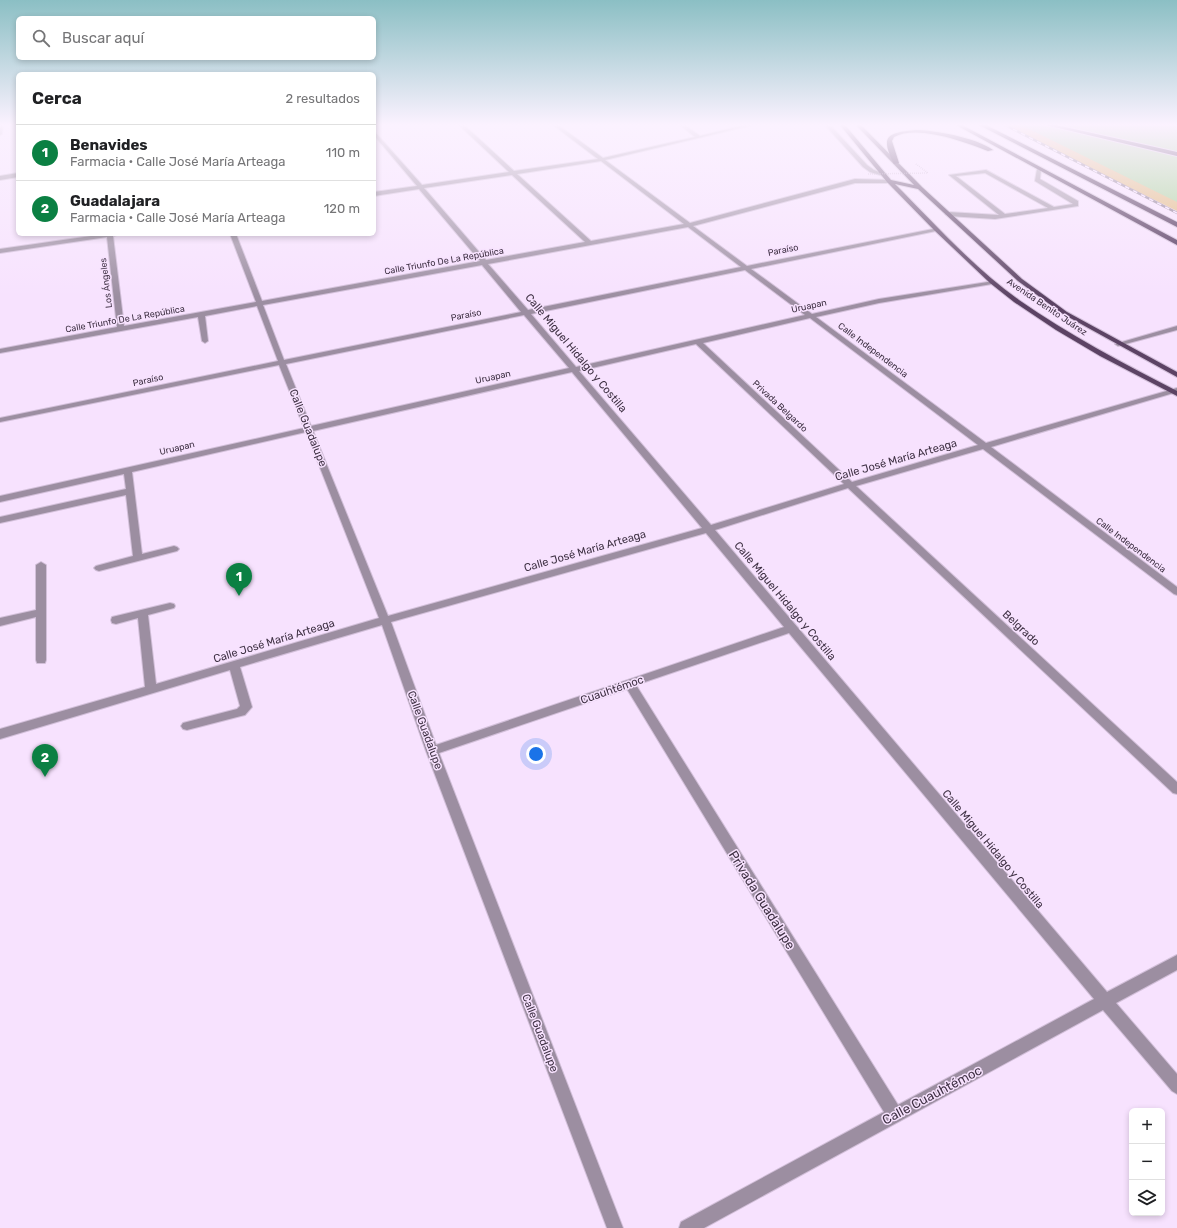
<!DOCTYPE html>
<html lang="es">
<meta charset="utf-8">
<style>
:root{--surface:#fff;--page:#f2f2f2;--text:#202124;--muted:#757577;--line:#e0e0e0;--accent:#0b8043}
body{margin:0;font-family:Rubik,sans-serif;background:var(--page);color:var(--text)}
.controls{position:absolute;right:12px;bottom:12px;display:grid;overflow:hidden;border-radius:6px;box-shadow:0 2px 6px #0003}
.controls button{width:36px;height:36px;display:grid;place-items:center;padding:0;border:0;border-bottom:1px solid var(--line);background:var(--surface);color:var(--text);font:20px sans-serif}
.you{position:absolute;left:536px;top:754px;width:14px;height:14px;margin:-10px;border:3px solid #fff;border-radius:50%;background:#1a73e8;box-shadow:0 0 0 6px #1a73e833}
.badge{display:grid;place-items:center;width:26px;height:26px;border-radius:50%;background:var(--accent);color:#fff;font-size:13px;font-weight:700}
.pin{position:absolute;translate:-50% -33px;filter:drop-shadow(0 1px 2px #0008)}
.pin::after{content:'';position:absolute;top:21px;width:14px;height:12px;background:inherit;clip-path:polygon(0 0,100% 0,50% 100%)}
.list{margin:0;padding:0;list-style:none}
h2{display:flex;justify-content:space-between;align-items:center;height:52px;margin:0;padding:0 16px;font-size:17px}
h2 small{font-size:13px;font-weight:400;color:var(--muted)}
.list li{display:grid;grid-template-columns:26px 1fr auto;gap:12px;align-items:center;box-sizing:border-box;height:56px;padding:0 16px;border-top:1px solid var(--line)}
.list b{display:block;font-size:15px;white-space:nowrap}
.list p{margin:0;font-size:13px;white-space:nowrap;color:var(--muted)}
.list em{font-size:13px;font-style:normal;color:var(--muted)}
.icon{flex:none;width:22px;height:22px;fill:none;stroke:currentColor;stroke-width:2;stroke-linecap:round;stroke-linejoin:round}
.map{position:relative;flex:none;width:1177px;height:1228px;overflow:hidden}
.search{position:absolute;background:var(--surface);box-shadow:0 2px 6px #0003;left:16px;top:16px;width:360px;height:44px;display:flex;align-items:center;gap:10px;box-sizing:border-box;padding:0 14px;border-radius:6px;color:var(--muted);font-size:15px}
.panel{position:absolute;background:var(--surface);box-shadow:0 2px 6px #0003;left:16px;top:72px;width:360px;height:164px;border-radius:6px}
.map>svg:first-child{display:block}
.green{fill:#dfb472}
.water{fill:#a1cf8f}
.lines{fill:none;stroke-linecap:round;stroke-linejoin:round}
.minor-casing{stroke:#d2bfd9;stroke-width:2}
.major-casing{stroke:#d2bfd9;stroke-width:2}
.highway-casing{stroke:#d2bfd9;stroke-width:2}
.path{stroke:#ad9bb3;stroke-width:1.5;stroke-dasharray:0.5 1.5;stroke-linecap:butt}
.minor{fill:#9c8ea1;fill-rule:evenodd}
.major{fill:#5c4364;fill-rule:evenodd}
.highway{fill:#45294f;fill-rule:evenodd}
.rail-casing{stroke:#837389;stroke-width:2.5}
.rail{stroke:#f7e2fe;stroke-width:1.5;stroke-dasharray:4.5;stroke-linecap:butt}
.path-bridge{stroke:#ad9bb3;stroke-width:1.5;stroke-dasharray:0.5 1.5;stroke-linecap:butt}
.labels{text-anchor:middle;dominant-baseline:central;stroke-width:3;stroke-linejoin:round;paint-order:stroke}
.far-street-label{font-size:9px;fill:#3f3144;stroke:#f7e2fe}
.street-label{font-size:11px;fill:#3f3144;stroke:#f7e2fe}
.near-street-label{font-size:13px;fill:#3f3144;stroke:#f7e2fe}
</style>
<div class="map">
<svg width="1177" height="1228" viewBox="0 0 1177 1228">
<rect width="100%" height="100%" fill="#f7e2fe"/>
<path class="green" d="M1003,125H1177V211Z"/>
<path class="water" d="M1021,125H1177V202Z"/>
<g class="lines">
<g class="minor-casing">
<path id="minor" d="M0,125H3L2,134L0,135Z
M459,125H464L514,171L598,159L553,125H558L603,158L695,137L680,125H685L700,136L744,125H753L605,160L690,223L855,179L891,180L892,181L889,183H855L693,226L747,266L938,228V230L936,231L751,269L812,314L879,299L994,281V283L992,284L879,303L816,317L986,443L1177,388V392L991,447L1177,587V595L1174,594L983,449L856,486L1177,782V794L1173,793L848,488L715,530L1107,992L1177,955V970L1116,1003L1177,1074V1094L1172,1091L1103,1010L704,1228H679L681,1222L884,1112L627,689L439,753L623,1228H607L426,751L382,625L240,667L252,707L245,715L241,716L187,730L183,729L181,726L183,723L237,709L240,706L230,670L0,739V729L145,687L138,618L116,624L112,623L111,620L112,617L170,603L174,604L175,606L174,608L148,615L156,684L379,618L306,432L132,472L142,554L174,546L177,547L179,549L177,551L99,571L96,570L94,568L96,566L133,556L126,495L0,523V517L126,489L124,474L0,502V496L304,428L279,365L0,422V418L278,361L257,306L205,316L208,341L205,343L202,341L198,317L0,353V349L117,327L107,237L0,253V249L105,234H120L113,236L124,326L256,302L230,234H236L262,301L480,261L419,189L374,196V192L417,186L374,135V131L422,185L509,172ZM601,161L684,224L591,241L517,174ZM512,175L585,242L486,260L424,188ZM688,227L741,267L528,310L488,264ZM482,265L521,312L284,360L263,305ZM745,270L805,315L576,367L531,314ZM524,315L569,368L311,426L286,364ZM810,318L978,445L852,482L703,343ZM696,344L844,484L711,525L579,371ZM572,372L702,528L388,616L313,431ZM706,533L784,627L436,745L391,622ZM789,633L1094,999L898,1105L636,685Z
M825,125H830L867,165L874,170L887,175V177L870,172L863,167Z
M1037,169L1041,170L1040,179L1078,201V206L995,219L948,216L945,214L948,212L999,215L949,175L986,170L1054,207L1073,204L1035,181ZM985,173L1048,208L1005,214L956,176Z
M18,173V177L0,180V176Z
M1177,326V330L1118,346L1115,344Z
M41,562L46,565V660L45,663H37L36,660V617L0,626V618L36,610V565Z"/>
</g>
<g class="major-casing">
<path id="major" d="M840,125H845L891,180L914,185L856,125H861L922,187L1022,279L1067,312L1177,372V377L1063,314L1018,281L918,189L895,184C933,222 975,269 1019,300C1069,335 1123,363 1177,391V396L1100,356L1056,330L1014,302L990,283L934,230L887,182Z"/>
</g>
<g class="highway-casing">
<path id="highway" d="M956,125H962L1177,240V245Z
M979,125H986L1177,222V227Z
M1046,125H1056L1177,152V156Z
M915,130C935,130 977,138 993,150L988,151C965,142 917,124 894,137L892,141L899,163L894,164C880,136 887,133 915,130Z"/>
</g>
<path class="path" d="M916,164L928,173"/>
<use href="#minor" class="minor"/>
<use href="#major" class="major"/>
<use href="#highway" class="highway"/>
<g class="rail-casing">
<path id="rail" d="M1005,125L1177,213"/>
</g>
<use href="#rail" class="rail"/>
<path class="path-bridge" d="M868,174L928,173"/>
</g>
<linearGradient id="sky" x2="0" y2="1"><stop stop-color="#8bbfc4"/><stop offset="0.42" stop-color="#fbf2ff"/><stop offset="1" stop-color="#fbf2ff" stop-opacity="0"/></linearGradient>
<rect width="1177" height="297" fill="url(#sky)"/>
<g class="labels">
<g class="far-street-label">
<text transform="translate(783 250) rotate(-11)">Paraíso</text>
<text transform="translate(444 261) rotate(-10)">Calle Triunfo De La República</text>
<text transform="translate(106 283) rotate(-97)">Los Ángeles</text>
<text transform="translate(809 306) rotate(-12)">Uruapan</text>
<text transform="translate(1047 307) rotate(34)">Avenida Benito Juárez</text>
<text transform="translate(466 315) rotate(-11)">Paraíso</text>
<text transform="translate(125 319) rotate(-10)">Calle Triunfo De La República</text>
<text transform="translate(873 350) rotate(37)">Calle Independencia</text>
<text transform="translate(493 377) rotate(-12)">Uruapan</text>
<text transform="translate(148 380) rotate(-12)">Paraíso</text>
<text transform="translate(780 406) rotate(43)">Privada Belgardo</text>
<text transform="translate(177 448) rotate(-13)">Uruapan</text>
<text transform="translate(1131 545) rotate(37)">Calle Independencia</text>
</g>
<g class="street-label">
<text transform="translate(576 353) rotate(50)">Calle Miguel Hidalgo y Costilla</text>
<text transform="translate(308 428) rotate(68)">Calle Guadalupe</text>
<text transform="translate(896 460) rotate(-16)">Calle José María Arteaga</text>
<text transform="translate(585 551) rotate(-16)">Calle José María Arteaga</text>
<text transform="translate(785 601) rotate(50)">Calle Miguel Hidalgo y Costilla</text>
<text transform="translate(1021 628) rotate(43)">Belgrado</text>
<text transform="translate(274 641) rotate(-17)">Calle José María Arteaga</text>
<text transform="translate(612 690) rotate(-19)">Cuauhtémoc</text>
<text transform="translate(425 730) rotate(70)">Calle Guadalupe</text>
<text transform="translate(993 849) rotate(50)">Calle Miguel Hidalgo y Costilla</text>
<text transform="translate(540 1033) rotate(69)">Calle Guadalupe</text>
</g>
<g class="near-street-label">
<text transform="translate(762 900) rotate(58)">Privada Guadalupe</text>
<text transform="translate(932 1095) rotate(-28)">Calle Cuauhtémoc</text>
</g>
</g>
</svg>
<div class="controls">
<button>+</button>
<button>−</button>
<button><svg class="icon" aria-label="layers" viewBox="0 0 24 24"><path d="M12 4l9 5-9 5-9-5zM3 14l9 5 9-5"/></svg></button>
</div>
<div class="you"></div>
<div class="pin badge" style="left:239px;top:596px">1</div>
<div class="pin badge" style="left:45px;top:777px">2</div>
<div class="search"><svg class="icon" aria-label="search" viewBox="0 0 24 24"><circle cx="10" cy="10" r="6"/><path d="M15 15l6 6"/></svg>Buscar aquí</div>
<section class="panel">
<h2>Cerca<small>2 resultados</small></h2>
<ul class="list">
<li><span class="badge">1</span><div><b>Benavides</b><p>Farmacia · Calle José María Arteaga</p></div><em>110 m</em></li>
<li><span class="badge">2</span><div><b>Guadalajara</b><p>Farmacia · Calle José María Arteaga</p></div><em>120 m</em></li>
</ul>
</section>
</div>
